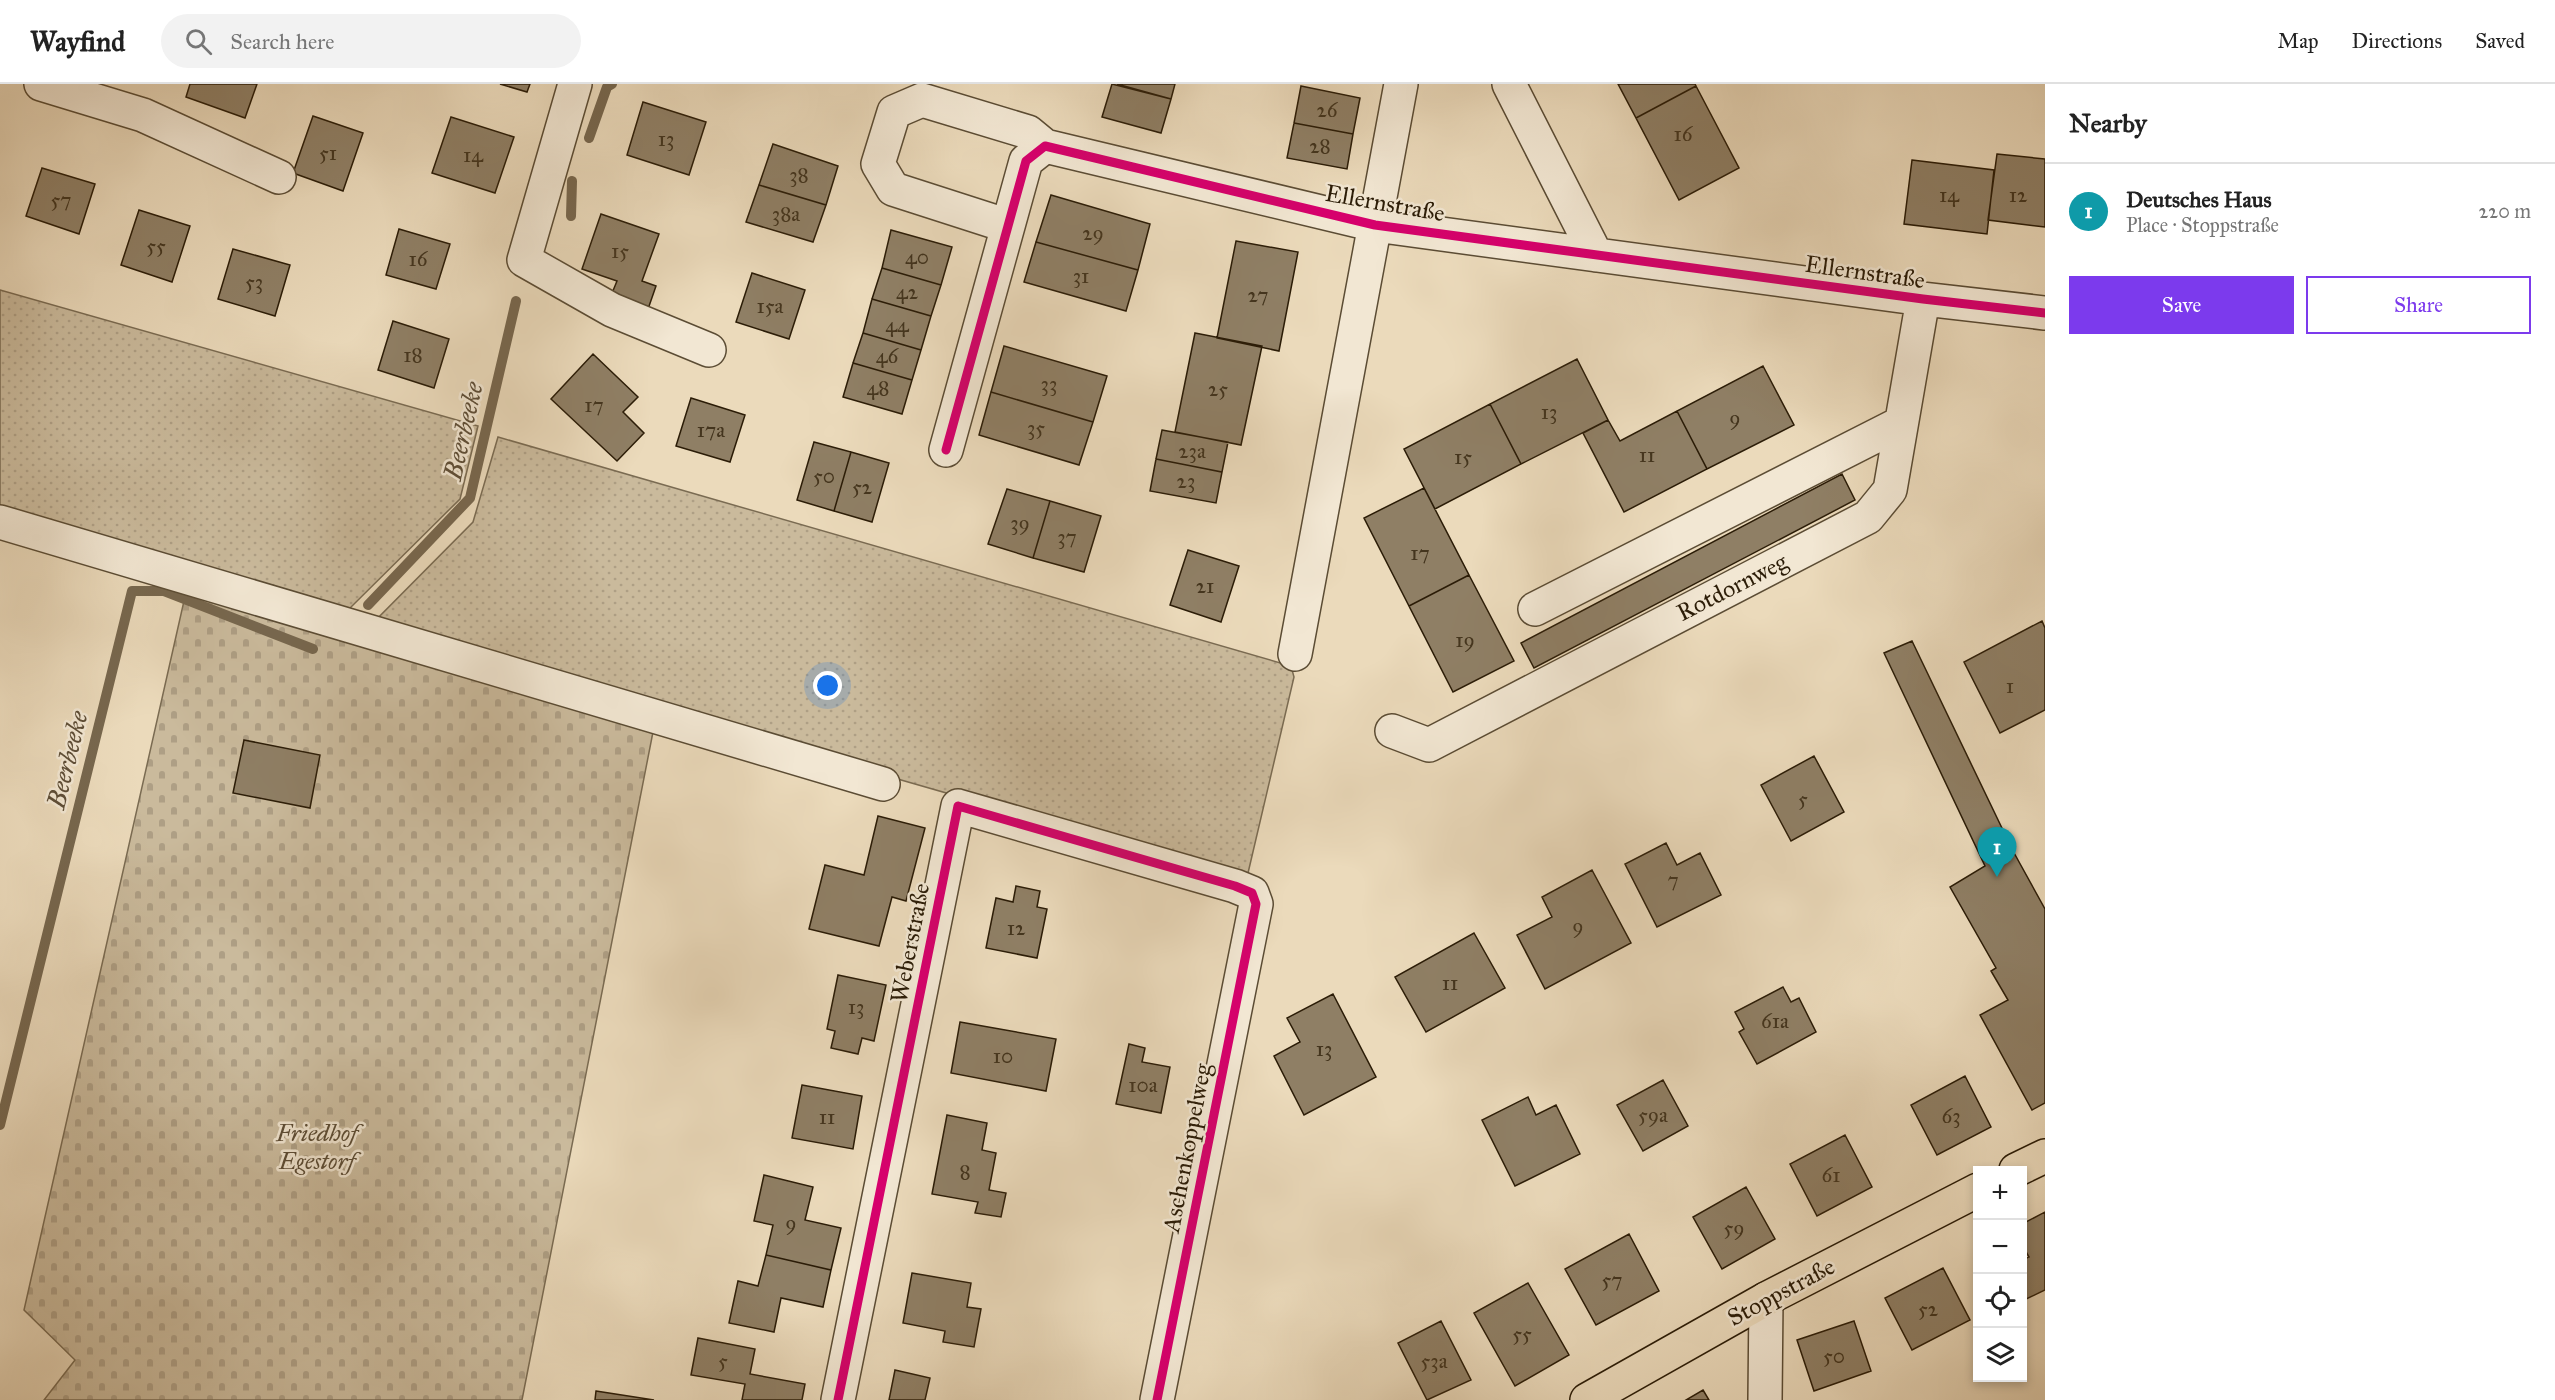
<!DOCTYPE html>
<meta charset="utf-8">
<style>
:root{--surface:#fff;--page:#f2f2f2;--text:#222;--muted:#767676;--line:#e0e0e0;--accent:#7c3aed}
body{margin:0;font-family:"IM FELL Great Primer",serif;background:var(--page);color:var(--text)}
.controls{position:absolute;right:18px;bottom:18px;display:grid;overflow:hidden;border-radius:0px;box-shadow:0 3px 9px #0003}
.controls button{width:54px;height:54px;display:grid;place-items:center;padding:0;border:0;border-bottom:2px solid var(--line);background:var(--surface);color:var(--text);font:30px sans-serif}
.you{position:absolute;left:828px;top:602px;width:21px;height:21px;margin:-15px;border:4px solid #fff;border-radius:50%;background:#1a73e8;box-shadow:0 0 0 9px #1a73e833}
.badge{display:grid;place-items:center;width:39px;height:39px;border-radius:50%;background:var(--accent);color:#fff;font-size:20px;font-weight:700}
.pin{position:absolute;translate:-50% -50px;filter:drop-shadow(0 2px 3px #0008)}
.pin::after{content:'';position:absolute;top:32px;width:21px;height:18px;background:inherit;clip-path:polygon(0 0,100% 0,50% 100%)}
.list{margin:0;padding:0;list-style:none}
h2{display:flex;justify-content:space-between;align-items:center;height:78px;margin:0;padding:0 24px;font-size:26px}
h2 small{font-size:20px;font-weight:400;color:var(--muted)}
.list li{display:grid;grid-template-columns:39px 1fr auto;gap:18px;align-items:center;box-sizing:border-box;height:96px;padding:0 24px;border-top:2px solid var(--line)}
.list b{display:block;font-size:22px;white-space:nowrap}
.list p{margin:0;font-size:20px;white-space:nowrap;color:var(--muted)}
.list em{font-size:20px;font-style:normal;color:var(--muted)}
.actions{display:flex;gap:12px;padding:18px 24px}
.actions a{flex:1;padding:14px 0;border:2px solid var(--accent);border-radius:0px;text-align:center;font-size:21px;color:var(--accent)}
.actions .main{background:var(--accent);color:#fff}
.icon{flex:none;width:33px;height:33px;fill:none;stroke:currentColor;stroke-width:2;stroke-linecap:round;stroke-linejoin:round}
.map{position:relative;flex:none;width:2045px;height:1316px;overflow:hidden}
header{display:flex;align-items:center;gap:36px;box-sizing:border-box;height:84px;padding:0 30px;background:var(--surface);border-bottom:2px solid var(--line)}
header strong{font-size:28px}
nav{display:flex;gap:33px;margin-inline-start:auto;font-size:21px}
.search{width:420px;height:54px;background:var(--page);display:flex;align-items:center;gap:15px;box-sizing:border-box;padding:0 21px;border-radius:33px;color:var(--muted);font-size:22px}
main{display:flex}
aside{flex:1;background:var(--surface)}
.map>svg:first-child{display:block}
.grass{fill:url(#grass-dots);stroke:#7a6b52;stroke-width:1.5}
.cemetery{fill:url(#cemetery-stones);stroke:#7a6b52;stroke-width:1.5}
.lines{fill:none;stroke-linecap:round;stroke-linejoin:round}
.stream{stroke:#77674e;stroke-width:10}
.building{fill:#8f7f65;stroke:#2b1c07;stroke-width:1.5}
.minor-casing{stroke:#5b4c34;stroke-width:36}
.major-casing{stroke:#2b1c07;stroke-width:36}
.minor{stroke:#f2e7d3;stroke-width:33}
.major{stroke:#ebdabb;stroke-width:33}
.cycleway-casing{stroke:#f2e7d3;stroke-width:13}
.cycleway{stroke:#d6006c;stroke-width:9}
.labels{text-anchor:middle;dominant-baseline:central;stroke-width:5;stroke-linejoin:round;paint-order:stroke}
.number-label{font-size:21px;fill:#44351e}
.street-label{font-size:24px;fill:#2b1c07;stroke:#f2e7d3}
.park-label{font-size:24px;font-style:italic;fill:#5b4b34;stroke:#f2e7d3}
.water-label{font-size:26px;font-style:italic;fill:#5e4e37;stroke:#f2e7d3}
</style>
<header>
<strong>Wayfind</strong>
<div class="search"><svg class="icon" aria-label="search" viewBox="0 0 24 24"><circle cx="10" cy="10" r="6"/><path d="M15 15l6 6"/></svg>Search here</div>
<nav><a>Map</a><a>Directions</a><a>Saved</a></nav>
</header>
<main>
<div class="map">
<svg width="2045" height="1316" viewBox="0 0 2045 1316">
<defs>
<pattern id="grass-dots" width="8" height="8" patternUnits="userSpaceOnUse" patternTransform="scale(1.5)"><rect width="8" height="8" fill="#caba9c"/><path d="M2 2h.1M6 6h.1" fill="none" stroke="#ae9f85" stroke-width="1.8" stroke-linecap="round"/></pattern>
<pattern id="cemetery-stones" width="16" height="16" patternUnits="userSpaceOnUse" patternTransform="scale(1.5)"><rect width="16" height="16" fill="#caba9c"/><path d="M2 7V4a2 2 0 0 1 4 0v3zM10 15v-3a2 2 0 0 1 4 0v3z" fill="#ae9f85"/></pattern>
</defs>
<rect width="100%" height="100%" fill="#ebdabb"/>
<filter id="stains"><feTurbulence type="fractalNoise" baseFrequency=".00333" numOctaves="4"/><feColorMatrix values="0 0 0 0 .2 0 0 0 0 .09 0 0 0 0 .02 0 0 0 .5 -.17"/></filter>
<radialGradient id="worn" r=".72"><stop offset=".6" stop-color="#630" stop-opacity="0"/><stop offset="1" stop-color="#630" stop-opacity=".3"/></radialGradient>
<path class="grass" d="M0,206L478,342L460,415L344,530L0,430Z
M498,353L1291,582L1294,593L1248,789L1242,794L369,543L473,438Z"/>
<path class="cemetery" d="M186,508L653,648L522,1316H44L75,1276L24,1226Z"/>
<g class="lines">
<path class="stream" d="M589,54L607,3L612,0
M571,132L572,97
M368,521L470,414L516,217
M0,1041L132,507H164L313,565"/>
</g>
<path class="building" d="M190,0H257L245,34L186,13Z
M500,0H530L527,8Z
M1112,0L1171,15L1161,49L1102,33Z
M1117,0H1175L1171,15Z
M1618,0H1695L1696,2L1636,34Z
M1301,2L1360,14L1353,50L1294,39Z
M1696,2L1739,84L1679,116L1636,34Z
M643,18L706,38L689,91L627,71Z
M313,32L363,49L343,107L293,89Z
M451,33L514,53L495,109L432,89Z
M1294,39L1353,50L1347,85L1287,74Z
M773,60L838,82L826,121L759,101Z
M1997,70L2045,75V143L1988,136Z
M1912,76L1994,86L1987,150L1904,140Z
M42,84L95,100L79,150L26,132Z
M759,101L826,121L813,158L746,138Z
M1051,111L1150,140L1138,186L1036,158Z
M139,126L190,142L172,198L121,181Z
M601,130L659,150L642,197L656,202L647,228L610,214L617,197L582,185Z
M399,145L450,160L436,205L386,191Z
M891,146L952,163L941,201L882,184Z
M1236,157L1298,168L1279,267L1217,254Z
M1036,158L1138,186L1126,227L1024,198Z
M233,165L290,181L275,232L218,215Z
M882,184L941,201L931,232L872,215Z
M752,189L805,206L789,255L736,238Z
M872,215L931,232L921,266L863,249Z
M393,237L449,255L434,304L378,286Z
M863,249L921,266L912,296L853,279Z
M1195,249L1262,262L1241,361L1175,348Z
M1004,262L1107,292L1093,338L991,308Z
M593,270L638,313L623,328L644,349L617,377L551,315Z
M1577,275L1608,336L1521,380L1490,320Z
M853,279L912,296L902,330L843,313Z
M1763,282L1794,341L1707,385L1677,327Z
M991,308L1093,338L1079,381L979,351Z
M691,314L745,331L730,378L676,362Z
M1490,320L1521,380L1435,425L1404,365Z
M1677,327L1707,385L1624,428L1583,349L1608,336L1620,357Z
M1162,346L1228,358L1222,388L1156,375Z
M814,358L851,368L834,427L797,416Z
M851,368L889,379L872,438L834,427Z
M1156,375L1222,388L1216,419L1150,407Z
M1842,390L1855,416L1534,584L1521,559Z
M1424,404L1469,491L1409,522L1364,434Z
M1007,405L1050,417L1033,474L988,460Z
M1050,417L1101,432L1084,488L1033,474Z
M1188,466L1239,482L1221,538L1170,521Z
M1469,491L1514,577L1453,608L1409,522Z
M2042,537L2045,544V626L2000,649L1964,578Z
M1912,557L2013,767L2045,825V1019L2032,1026L1980,931L2008,916L1991,887L1996,884L1950,803L1985,782L1884,569Z
M244,656L320,671L310,724L233,709Z
M1814,672L1844,728L1791,757L1761,701Z
M878,732L925,744L906,817L892,813L879,862L809,845L825,781L864,791Z
M1666,759L1677,781L1700,769L1721,811L1657,843L1625,780Z
M1592,786L1631,859L1545,905L1517,851L1552,833L1542,813Z
M1016,802L1040,807L1037,823L1047,825L1037,874L986,864L996,814L1013,818Z
M1474,849L1505,904L1426,948L1395,893Z
M838,891L886,901L874,957L862,954L858,970L831,964L835,947L827,945Z
M1783,903L1791,918L1799,914L1816,948L1757,980L1739,948L1744,945L1735,928Z
M1333,910L1376,993L1304,1031L1274,972L1300,958L1287,934Z
M960,938L1056,955L1046,1007L951,989Z
M1129,960L1145,964L1142,978L1170,983L1161,1029L1116,1020Z
M1965,992L1991,1043L1937,1071L1911,1021Z
M1663,996L1688,1042L1643,1067L1617,1021Z
M802,1001L862,1012L853,1065L792,1054Z
M1528,1013L1536,1031L1556,1021L1580,1070L1515,1102L1482,1036Z
M947,1031L987,1039L982,1066L996,1069L989,1106L1006,1109L1001,1133L975,1129L978,1118L932,1110Z
M1845,1051L1872,1103L1817,1132L1790,1080Z
M764,1091L813,1103L805,1136L841,1144L831,1186L766,1171L773,1141L754,1137Z
M1746,1103L1775,1155L1722,1185L1693,1133Z
M2045,1128V1206L2022,1217V1176L2029,1173L2022,1161V1140Z
M1629,1150L1659,1207L1596,1241L1565,1185Z
M766,1171L831,1186L823,1223L781,1214L774,1248L729,1239L738,1197L758,1202Z
M1943,1184L1970,1236L1912,1266L1885,1214Z
M912,1189L971,1199L967,1223L981,1225L974,1263L943,1258L945,1247L903,1239Z
M1528,1199L1569,1271L1515,1302L1474,1229Z
M1441,1237L1471,1296L1427,1316L1398,1259Z
M1854,1237L1871,1287L1814,1307L1797,1256Z
M698,1254L755,1265L750,1290L805,1300L802,1316H742L745,1300L691,1291Z
M895,1286L930,1294L925,1316H889Z
M1703,1306L1709,1316H1686Z
M596,1307L654,1316H595Z"/>
<g class="lines">
<g class="minor-casing">
<path id="minor" d="M41,0L143,31L279,93
M575,0L524,176L612,226L709,266
M1509,0L1596,171
M1008,142L893,105L878,80L894,28L922,16L1028,48L1045,62
M946,366L1026,77L1045,62L1375,141L1923,215L2045,229
M0,438L883,700
M1535,525L1901,339
M1295,570L1401,0
M1392,647L1429,661L1868,433L1890,406L1923,215
M838,1316L958,722L1235,802L1252,809L1256,820L1157,1316
M1765,1316L1766,1215"/>
</g>
<g class="major-casing">
<path id="major" d="M2016,1086L2045,1072
M1587,1316L1766,1215L1978,1106"/>
</g>
<use href="#minor" class="minor"/>
<use href="#major" class="major"/>
<g class="cycleway-casing">
<path id="cycleway" d="M946,366L1026,77L1045,62L1375,141L1923,215L2045,229
M838,1316L958,722L1235,802L1252,809L1256,820L1157,1316"/>
</g>
<use href="#cycleway" class="cycleway"/>
</g>
<g class="labels">
<g class="number-label">
<text x="1327" y="26">26</text>
<text x="1683" y="50">16</text>
<text x="666" y="55">13</text>
<text x="1320" y="62">28</text>
<text x="328" y="69">51</text>
<text x="473" y="71">14</text>
<text x="799" y="91">38</text>
<text x="1949" y="111">14</text>
<text x="2018" y="111">12</text>
<text x="61" y="116">57</text>
<text x="786" y="130">38a</text>
<text x="1093" y="149">29</text>
<text x="156" y="162">55</text>
<text x="620" y="167">15</text>
<text x="917" y="173">40</text>
<text x="418" y="175">16</text>
<text x="1081" y="192">31</text>
<text x="254" y="198">53</text>
<text x="907" y="208">42</text>
<text x="1258" y="211">27</text>
<text x="770" y="222">15a</text>
<text x="897" y="241">44</text>
<text x="413" y="271">18</text>
<text x="887" y="272">46</text>
<text x="1049" y="300">33</text>
<text x="878" y="304">48</text>
<text x="1218" y="305">25</text>
<text x="594" y="321">17</text>
<text x="1549" y="328">13</text>
<text x="1735" y="334">9</text>
<text x="1036" y="344">35</text>
<text x="711" y="346">17a</text>
<text x="1192" y="367">23a</text>
<text x="1647" y="371">11</text>
<text x="1463" y="373">15</text>
<text x="824" y="392">50</text>
<text x="1186" y="397">23</text>
<text x="862" y="403">52</text>
<text x="1020" y="439">39</text>
<text x="1067" y="453">37</text>
<text x="1420" y="469">17</text>
<text x="1205" y="502">21</text>
<text x="1465" y="556">19</text>
<text x="2010" y="602">1</text>
<text x="1803" y="715">5</text>
<text x="1673" y="796">7</text>
<text x="1578" y="842">9</text>
<text x="1016" y="844">12</text>
<text x="1450" y="899">11</text>
<text x="856" y="923">13</text>
<text x="1775" y="937">61a</text>
<text x="1324" y="965">13</text>
<text x="1003" y="972">10</text>
<text x="1143" y="1001">10a</text>
<text x="1653" y="1031">59a</text>
<text x="1951" y="1032">63</text>
<text x="827" y="1033">11</text>
<text x="965" y="1088">8</text>
<text x="1831" y="1091">61</text>
<text x="791" y="1139">9</text>
<text x="1734" y="1144">59</text>
<text x="1612" y="1196">57</text>
<text x="1928" y="1225">52</text>
<text x="1522" y="1250">55</text>
<text x="1834" y="1272">50</text>
<text x="723" y="1277">5</text>
<text x="1434" y="1277">53a</text>
</g>
<g class="street-label">
<text transform="translate(1385 119) rotate(10)">Ellernstraße</text>
<text transform="translate(1865 188) rotate(8)">Ellernstraße</text>
<text transform="translate(1732 503) rotate(-27)">Rotdornweg</text>
<text transform="translate(910 859) rotate(-79)">Weberstraße</text>
<text transform="translate(1187 1064) rotate(-79)">Aschenkoppelweg</text>
<text transform="translate(1781 1208) rotate(-28)">Stoppstraße</text>
</g>
<g class="park-label">
<text x="317" y="1049">Friedhof<tspan x="317" dy="28">Egestorf</tspan></text>
</g>
<g class="water-label">
<text transform="translate(463 347) rotate(-77)">Beerbeeke</text>
<text transform="translate(67 676) rotate(-76)">Beerbeeke</text>
</g>
</g>
<rect width="100%" height="100%" filter="url(#stains)"/>
<rect width="100%" height="100%" fill="url(#worn)"/>
</svg>
<div class="controls">
<button>+</button>
<button>−</button>
<button><svg class="icon" aria-label="locate" viewBox="0 0 24 24"><circle cx="12" cy="12" r="6"/><path d="M12 2v4M12 18v4M2 12h4M18 12h4"/></svg></button>
<button><svg class="icon" aria-label="layers" viewBox="0 0 24 24"><path d="M12 4l9 5-9 5-9-5zM3 14l9 5 9-5"/></svg></button>
</div>
<div class="you"></div>
<div class="pin badge" style="left:1997px;top:793px;background:#0f9aa8">1</div>
</div>
<aside>
<h2>Nearby<small></small></h2>
<ul class="list">
<li><span class="badge" style="background:#0f9aa8">1</span><div><b>Deutsches Haus</b><p>Place · Stoppstraße</p></div><em>220 m</em></li>
</ul>
<div class="actions"><a class="main">Save</a><a>Share</a></div>
</aside>
</main>
